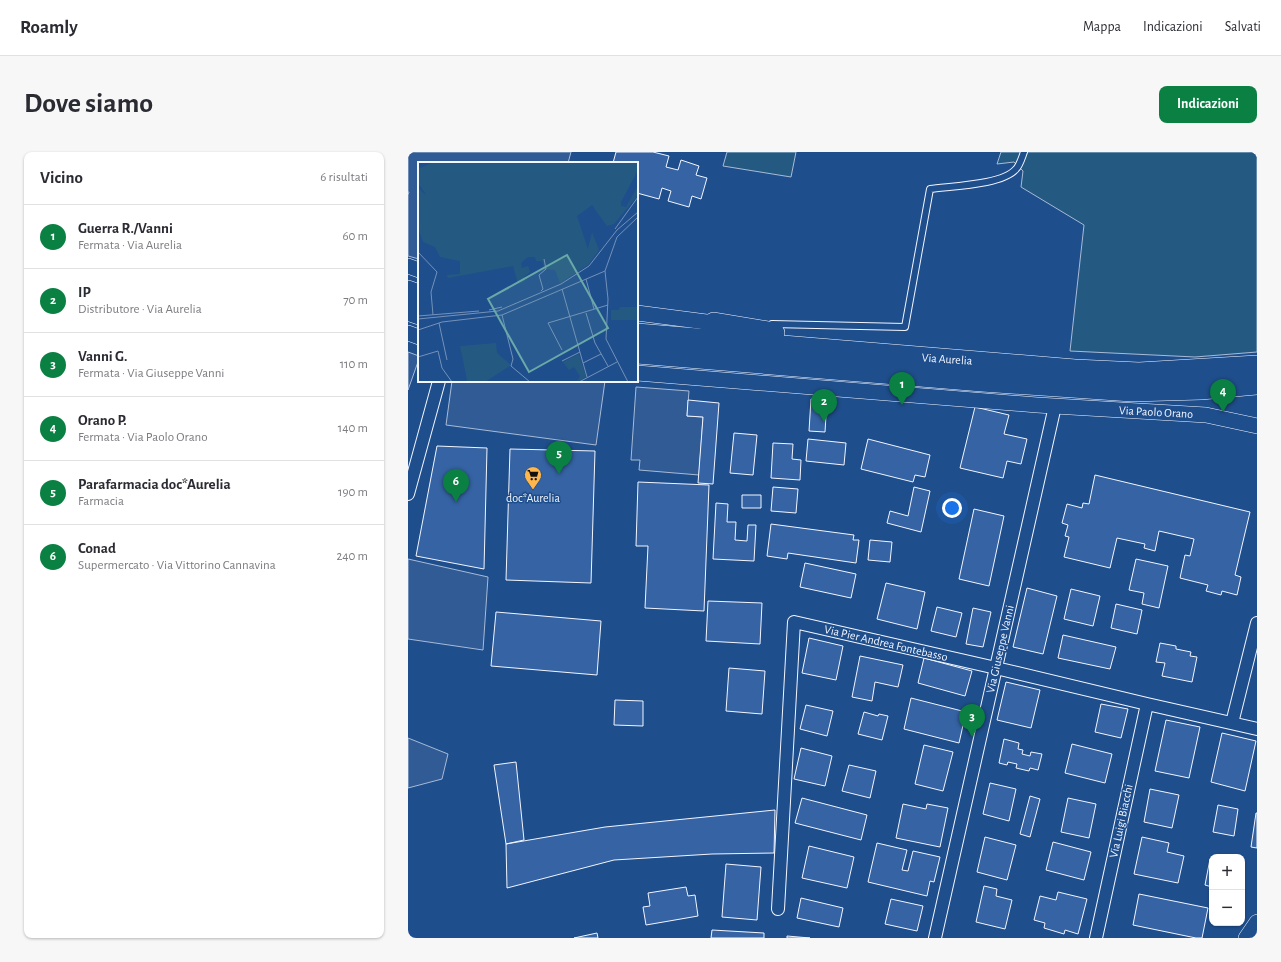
<!DOCTYPE html>
<html lang="it">
<meta charset="utf-8">
<style>
:root{--surface:#fff;--page:#f7f7f7;--text:#2b2b33;--muted:#7c7c81;--line:#e1e1e2;--accent:#0b8043}
body{margin:0;font-family:"Alegreya Sans",sans-serif;background:var(--page);color:var(--text)}
.controls{position:absolute;right:12px;bottom:12px;display:grid;overflow:hidden;border-radius:8px;box-shadow:0 1px 3px #0004}
.controls button{width:36px;height:36px;display:grid;place-items:center;padding:0;border:0;border-bottom:1px solid var(--line);background:var(--surface);color:var(--text);font:20px sans-serif}
.you{position:absolute;left:544px;top:356px;width:14px;height:14px;margin:-10px;border:3px solid #fff;border-radius:50%;background:#1a73e8;box-shadow:0 0 0 6px #1a73e833}
.badge{display:grid;place-items:center;width:26px;height:26px;border-radius:50%;background:var(--accent);color:#fff;font-size:13px;font-weight:700}
.pin{position:absolute;translate:-50% -33px;filter:drop-shadow(0 1px 2px #0008)}
.pin::after{content:'';position:absolute;top:21px;width:14px;height:12px;background:inherit;clip-path:polygon(0 0,100% 0,50% 100%)}
.list{margin:0;padding:0;list-style:none}
h2{display:flex;justify-content:space-between;align-items:center;height:52px;margin:0;padding:0 16px;font-size:17px}
h2 small{font-size:13px;font-weight:400;color:var(--muted)}
.list li{display:grid;grid-template-columns:26px 1fr auto;gap:12px;align-items:center;box-sizing:border-box;height:64px;padding:0 16px;border-top:1px solid var(--line)}
.list b{display:block;font-size:15px;white-space:nowrap}
.list p{margin:0;font-size:13px;white-space:nowrap;color:var(--muted)}
.list em{font-size:13px;font-style:normal;color:var(--muted)}
.map{position:relative;flex:none;width:849px;height:786px;overflow:hidden;border-radius:8px}
header{display:flex;align-items:center;gap:24px;box-sizing:border-box;height:56px;padding:0 20px;background:var(--surface);border-bottom:1px solid var(--line)}
header strong{font-size:19px}
nav{display:flex;gap:22px;margin-inline-start:auto;font-size:14px}
.intro{display:flex;align-items:center;justify-content:space-between;box-sizing:border-box;height:96px;padding:0 24px}
h1{margin:0;font-size:28px}
.button{padding:10px 18px;border-radius:8px;background:var(--accent);color:#fff;font-size:14px;font-weight:700}
main{display:flex;gap:24px;padding:0 24px}
aside{flex:1;background:var(--surface);border-radius:8px;box-shadow:0 1px 3px #0004}
.map>svg:first-child{display:block}
.green{fill:#245a82;stroke:#a8bbd7}
.parking{fill:#305b95;stroke:#a8bbd7}
.building{fill:#3563a3;stroke:#f2f6ff}
.lines{fill:none;stroke-linecap:round;stroke-linejoin:round}
.service-casing{stroke:#f2f6ff;stroke-width:8}
.minor-casing{stroke:#f2f6ff;stroke-width:14}
.tertiary-casing{stroke:#f2f6ff;stroke-width:16}
.trunk-casing{stroke:#f2f6ff;stroke-width:22}
.service{stroke:#1f4e8c;stroke-width:6}
.minor{stroke:#1f4e8c;stroke-width:12}
.tertiary{stroke:#1f4e8c;stroke-width:15}
.trunk{stroke:#1f4e8c;stroke-width:21}
.labels{text-anchor:middle;dominant-baseline:central;stroke-width:3;stroke-linejoin:round;paint-order:stroke}
.street-label{font-size:12px;fill:#f2f6ff;stroke:#1f4e8c}
.poi-label{font-size:12px;fill:#f2f6ff;stroke:#1f4e8c}
.inset-road{fill:none;stroke:#7391ba;stroke-width:1}
.view{fill:#6aa9a8;fill-opacity:0.15;stroke:#6aa9a8;stroke-width:2}
.inset-edge{fill:none;stroke:#f2f6ff;stroke-width:2}
</style>
<header>
<strong>Roamly</strong>
<nav><a>Mappa</a><a>Indicazioni</a><a>Salvati</a></nav>
</header>
<div class="intro"><h1>Dove siamo</h1><a class="button">Indicazioni</a></div>
<main>
<aside>
<h2>Vicino<small>6 risultati</small></h2>
<ul class="list">
<li><span class="badge">1</span><div><b>Guerra R./Vanni</b><p>Fermata · Via Aurelia</p></div><em>60 m</em></li>
<li><span class="badge">2</span><div><b>IP</b><p>Distributore · Via Aurelia</p></div><em>70 m</em></li>
<li><span class="badge">3</span><div><b>Vanni G.</b><p>Fermata · Via Giuseppe Vanni</p></div><em>110 m</em></li>
<li><span class="badge">4</span><div><b>Orano P.</b><p>Fermata · Via Paolo Orano</p></div><em>140 m</em></li>
<li><span class="badge">5</span><div><b>Parafarmacia doc*Aurelia</b><p>Farmacia</p></div><em>190 m</em></li>
<li><span class="badge">6</span><div><b>Conad</b><p>Supermercato · Via Vittorino Cannavina</p></div><em>240 m</em></li>
</ul>
</aside>
<div class="map">
<svg width="849" height="786" viewBox="0 0 849 786">
<rect width="100%" height="100%" fill="#1f4e8c"/>
<path class="green" d="M319,0H388L383,25L315,14Z
M593,0H849V200L787,205L662,199L676,73L613,35L615,19L606,10L589,12Z"/>
<path class="parking" d="M2,0H163L160,11H11V107L0,104V43L1,40H0V5Z
M0,200L11,204V207L0,238Z
M44,229H197L188,293L38,273Z
M228,235L281,239L279,264L295,265L291,323L231,318L232,308H223Z
M0,407L80,425L75,498L0,487Z
M0,586L40,602L34,627L0,636Z"/>
<path class="building" d="M208,0H245L261,4L258,15L270,18L273,8L291,14L288,23L299,26L293,47L284,44L281,55L260,49L263,39L254,36L251,47L229,41V11H205Z
M403,247L419,248L417,280L401,279Z
M280,248L311,251L305,332L290,331L295,265L279,264Z
M567,255L601,263L596,282L619,287L613,312L599,309L595,326L552,316Z
M326,281L349,283L345,323L322,321Z
M400,287L438,291L436,313L398,309Z
M460,287L522,303L517,325L507,323L505,330L453,317Z
M365,291L385,292L384,307L393,308L392,328L363,326Z
M29,294L79,296L76,417L8,404Z
M102,297L187,299L183,431L98,428Z
M687,323L842,360L827,423L833,425L829,443L814,439L813,443L798,439L800,433L772,426L777,403L782,404L786,387L751,379L747,399L736,396L737,392L709,386L702,416L656,405L661,385L657,384L660,373L654,371L659,352L674,356L675,351L681,352Z
M230,330L301,333L296,459L237,456L240,394H228Z
M365,335L390,337L388,361L363,359Z
M506,335L522,339L513,380L479,371L482,359L500,364Z
M334,343H353V356H334Z
M308,351L320,352L319,370H328L327,388L339,389L340,373H348L346,409L305,407Z
M566,357L596,364L581,434L551,427Z
M363,372L446,383L445,388H451L448,411L380,401L379,407L359,404Z
M462,388L484,390L482,410L460,408Z
M728,407L760,414L751,456L734,452L736,441L721,438Z
M397,411L448,422L443,446L392,435Z
M478,431L517,440L509,477L469,467Z
M619,436L649,444L635,502L605,495Z
M663,437L692,444L685,474L656,467Z
M300,449L354,451L352,492L298,489Z
M708,452L734,458L729,482L703,476Z
M529,455L554,461L548,485L523,479Z
M565,456L583,460L575,495L558,492Z
M88,460L193,469L189,523L83,514Z
M655,483L708,495L702,517L650,506Z
M401,486L435,494L428,528L394,521Z
M752,491L768,494V497L783,500L782,504L789,505L784,530L754,524L757,511L748,510Z
M452,504L495,513L490,535L467,530L464,549L444,545Z
M516,506L564,519L557,544L510,531Z
M321,516L357,519L354,562L318,559Z
M598,530L632,538L623,576L589,568Z
M503,546L558,560L551,591L496,577Z
M207,548L235,549V574L206,573Z
M693,552L720,557L713,586L687,580Z
M398,553L425,559L419,584L392,577Z
M456,560L470,564L471,562L480,564L474,588L450,582Z
M758,568L792,575L781,626L747,619Z
M814,581L848,589L837,639L803,630Z
M596,587L611,591L610,597L615,598L614,602L622,604L623,600L634,602L630,618L622,616L621,619L608,616L609,612L600,610L599,613L591,611Z
M664,592L704,602L697,631L657,621Z
M516,593L545,600L535,639L507,632Z
M393,596L424,604L417,634L386,627Z
M108,610L116,688L98,692L86,613Z
M441,613L468,619L462,646L434,639Z
M582,631L608,637L601,669L575,662Z
M742,637L771,643L764,676L736,670Z
M622,644L632,647L622,685L612,682Z
M394,646L459,663L453,688L387,671Z
M660,646L688,652L681,686L653,680Z
M495,652L518,657L519,652L540,656L532,695L488,686Z
M810,653L830,657L826,684L805,680Z
M367,658L366,701L304,702L206,708L99,736L98,692L197,675Z
M848,661H849V696L843,695Z
M577,685L608,693L599,728L569,720Z
M734,685L761,691L759,700L776,704L770,731L726,722Z
M645,690L683,700L676,728L638,718Z
M469,691L499,698L494,718L500,719L505,699L532,705L526,730L522,729L519,744L460,730Z
M401,694L446,705L439,736L394,726Z
M802,707H804V735L797,733Z
M318,712L353,715L349,768L314,765Z
M576,734L589,737L588,744L604,748L597,777L568,770Z
M278,735L280,744L287,743L290,764L238,773L235,755L242,754L240,741Z
M650,740L679,747L670,782L657,778L656,782L636,776L637,771L626,768L632,744L648,748Z
M731,742L800,756L794,786H788L725,773Z
M393,746L435,756L431,775L389,766Z
M483,747L515,754L509,779L477,772Z
M304,778L356,781V786H303Z
M189,781L190,786H166Z
M379,784L402,786H379Z"/>
<g class="lines">
<g class="service-casing">
<path id="service" d="M364,172L497,175L522,37C543,34 595,33 608,17C612,13 614,5 616,0"/>
</g>
<g class="minor-casing">
<path id="minor" d="M0,342L31,229
M824,571L849,471
M370,757L386,470L588,516L739,552L849,577
M527,786L647,254
M688,786L739,552"/>
</g>
<g class="tertiary-casing">
<path id="tertiary" d="M0,114L11,118
M229,161L306,171
M0,181L11,185
M229,221L629,253L798,263L849,274
M838,786L849,770"/>
</g>
<g class="trunk-casing">
<path id="trunk" d="M0,139L11,143
M0,158L11,162
M306,171L366,181
M229,182L667,218L731,221L849,214
M229,201L574,229L724,239L793,237L849,232"/>
</g>
<use href="#service" class="service"/>
<use href="#minor" class="minor"/>
<use href="#tertiary" class="tertiary"/>
<use href="#trunk" class="trunk"/>
</g>
<defs>
<g id="supermarket-pin" transform="scale(0.9)"><path d="M0 17L-7.5 6A9.5 9.5 0 1 1 7.5 6Z" fill="#ffb74d" stroke="#1f4e8c"/><path d="M-6-5.5h2.5l.6 2H6L4.5 2H-2.5L-4.4-4H-6ZM-1.5 3.2a1.3 1.3 0 1 0 .1 0ZM3 3.2a1.3 1.3 0 1 0 .1 0Z" fill="#111"/></g>
</defs>
<g fill-rule="evenodd">
<use href="#supermarket-pin" x="125" y="323"/>
</g>
<g class="labels">
<g class="street-label">
<text transform="translate(539 207) rotate(4)">Via Aurelia</text>
<text transform="translate(748 260) rotate(3)">Via Paolo Orano</text>
<text transform="translate(478 491) rotate(13)">Via Pier Andrea Fontebasso</text>
<text transform="translate(592 497) rotate(-77)">Via Giuseppe Vanni</text>
<text transform="translate(713 669) rotate(-78)">Via Luigi Biacchi</text>
</g>
<g class="poi-label">
<text x="125" y="346">doc*Aurelia</text>
</g>
</g>
<g transform="translate(10 10)">
<rect width="220" height="220" fill="#1f4e8c"/>
<path d="M16,0H220V8L203,40V44L208,45L220,24V33L196,62L189,64L174,43L159,54L170,87L174,70L181,88L170,103L142,121L137,108L126,107L124,99H118L117,95H110L103,101L104,106L110,104L112,110L106,115L107,119L100,122L95,104L30,116L29,113L42,112V99L22,95L17,85L5,80L0,65V26L9,34L0,21V7ZM202,145H220V158H193V148H201ZM78,181L79,191L93,203L67,220H47L49,218L42,184ZM161,192L168,215L159,220L162,214L156,205L151,208L145,200Z" fill="#245a82"/>
<path class="inset-road" d="M197,67L220,35M0,90L19,110L13,130L15,153M168,117L176,147M144,127L169,215M123,129L125,127L121,113L128,107L126,97M71,148L84,145M168,151L177,181L190,204M84,153L95,197L93,204L112,220M0,154L61,149M0,157L80,149L143,122L171,104L199,68L220,50M21,161L29,198M0,168L24,160L84,153L187,109M144,188L130,161L190,143M0,195L20,189L24,206L34,220M144,199L162,190M165,201L183,192M161,220L199,200M210,220L188,177L190,137L187,109L199,75L220,55"/>
<path class="view" d="M149,93L190,166L111,210L70,137Z"/>
<rect width="220" height="220" class="inset-edge"/>
</g>
</svg>
<div class="controls">
<button>+</button>
<button>−</button>
</div>
<div class="you"></div>
<div class="pin badge" style="left:494px;top:253px">1</div>
<div class="pin badge" style="left:416px;top:270px">2</div>
<div class="pin badge" style="left:564px;top:585px">3</div>
<div class="pin badge" style="left:815px;top:260px">4</div>
<div class="pin badge" style="left:151px;top:322px">5</div>
<div class="pin badge" style="left:48px;top:350px">6</div>
</div>
</main>
